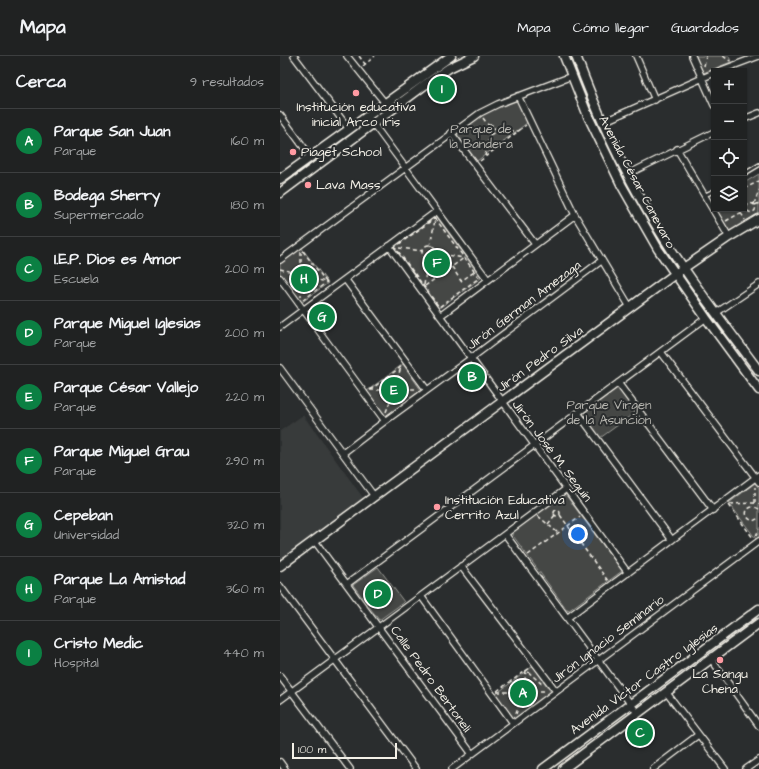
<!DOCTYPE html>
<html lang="es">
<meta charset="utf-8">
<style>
:root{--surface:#202222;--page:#2d2f2f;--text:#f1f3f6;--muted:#a2a4a5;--line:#3d3f40;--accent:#0b8043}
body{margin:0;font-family:"Architects Daughter",sans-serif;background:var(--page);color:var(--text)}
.controls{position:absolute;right:12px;top:12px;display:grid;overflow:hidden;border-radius:0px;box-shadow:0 1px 3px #0004}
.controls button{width:36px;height:36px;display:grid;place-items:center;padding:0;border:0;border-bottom:1px solid var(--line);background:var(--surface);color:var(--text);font:20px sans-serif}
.scale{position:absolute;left:12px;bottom:10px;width:105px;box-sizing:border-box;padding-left:4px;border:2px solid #f4f1e8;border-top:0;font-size:11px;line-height:14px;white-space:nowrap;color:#f4f1e8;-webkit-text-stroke:3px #2a2d2e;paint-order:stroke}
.you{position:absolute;left:298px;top:478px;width:14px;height:14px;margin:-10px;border:3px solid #fff;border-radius:50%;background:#1a73e8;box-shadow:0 0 0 6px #1a73e833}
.badge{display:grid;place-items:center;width:26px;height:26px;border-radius:50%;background:var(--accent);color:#fff;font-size:13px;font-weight:700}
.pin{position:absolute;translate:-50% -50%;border:2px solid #fff;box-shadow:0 1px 4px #0006}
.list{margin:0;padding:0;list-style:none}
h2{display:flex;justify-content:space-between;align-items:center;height:52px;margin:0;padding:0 16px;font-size:17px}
h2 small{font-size:13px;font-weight:400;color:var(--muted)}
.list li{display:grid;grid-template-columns:26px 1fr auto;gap:12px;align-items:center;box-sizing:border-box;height:64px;padding:0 16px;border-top:1px solid var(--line)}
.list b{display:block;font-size:15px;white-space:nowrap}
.list p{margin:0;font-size:13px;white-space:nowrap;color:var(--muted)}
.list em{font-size:13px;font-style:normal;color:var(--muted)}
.icon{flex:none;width:22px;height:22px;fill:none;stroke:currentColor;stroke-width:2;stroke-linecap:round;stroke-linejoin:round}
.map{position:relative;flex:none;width:479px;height:713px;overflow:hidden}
header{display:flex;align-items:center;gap:24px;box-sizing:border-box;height:56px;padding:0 20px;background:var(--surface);border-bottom:1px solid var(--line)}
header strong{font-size:19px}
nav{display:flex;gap:22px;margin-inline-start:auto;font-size:14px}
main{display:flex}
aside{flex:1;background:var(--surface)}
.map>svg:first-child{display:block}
.built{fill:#373a3a}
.green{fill:#444645;stroke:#9c9c96}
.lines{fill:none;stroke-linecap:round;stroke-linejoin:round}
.lane-casing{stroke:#f4f1e8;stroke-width:5.5}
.street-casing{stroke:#f4f1e8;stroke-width:8}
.secondary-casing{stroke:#f4f1e8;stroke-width:11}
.path{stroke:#f4f1e8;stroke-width:1.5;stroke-dasharray:4 3;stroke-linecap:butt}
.lane{stroke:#2a2d2e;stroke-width:2.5}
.street{stroke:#2a2d2e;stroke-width:5.5}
.secondary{stroke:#2a2d2e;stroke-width:8}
.poi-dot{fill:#ff9aa2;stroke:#2a2d2e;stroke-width:1.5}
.labels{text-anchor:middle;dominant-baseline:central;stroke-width:4;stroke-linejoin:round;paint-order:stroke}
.poi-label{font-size:13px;fill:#f4f1e8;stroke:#2a2d2e;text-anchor:start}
.park-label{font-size:13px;fill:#b6b5af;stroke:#2a2d2e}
.street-label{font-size:13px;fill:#f4f1e8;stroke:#2a2d2e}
</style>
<header>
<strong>Mapa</strong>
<nav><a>Mapa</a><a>Cómo llegar</a><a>Guardados</a></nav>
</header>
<main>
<aside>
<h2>Cerca<small>9 resultados</small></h2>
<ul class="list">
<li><span class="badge">A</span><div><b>Parque San Juan</b><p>Parque</p></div><em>160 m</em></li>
<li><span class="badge">B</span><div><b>Bodega Sherry</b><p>Supermercado</p></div><em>180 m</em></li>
<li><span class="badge">C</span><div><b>I.E.P. Dios es Amor</b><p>Escuela</p></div><em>200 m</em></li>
<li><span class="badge">D</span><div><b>Parque Miguel Iglesias</b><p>Parque</p></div><em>200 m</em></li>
<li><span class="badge">E</span><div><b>Parque César Vallejo</b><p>Parque</p></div><em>220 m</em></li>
<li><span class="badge">F</span><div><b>Parque Miguel Grau</b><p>Parque</p></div><em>290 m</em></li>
<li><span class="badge">G</span><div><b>Cepeban</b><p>Universidad</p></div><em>320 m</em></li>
<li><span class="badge">H</span><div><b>Parque La Amistad</b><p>Parque</p></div><em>360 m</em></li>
<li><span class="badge">I</span><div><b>Cristo Medic</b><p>Hospital</p></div><em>440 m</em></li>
</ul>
</aside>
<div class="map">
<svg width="479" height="713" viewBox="0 0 479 713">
<rect width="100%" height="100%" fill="#2a2d2e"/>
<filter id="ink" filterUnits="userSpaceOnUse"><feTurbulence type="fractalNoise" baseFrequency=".025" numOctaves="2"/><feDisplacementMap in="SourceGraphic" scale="8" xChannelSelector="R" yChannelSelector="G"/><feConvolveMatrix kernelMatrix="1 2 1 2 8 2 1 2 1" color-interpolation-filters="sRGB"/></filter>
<g filter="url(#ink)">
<path class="built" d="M40,248L53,266L43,274L30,255Z
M23,359L84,443L0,504V375Z"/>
<path class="green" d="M416,0H449L451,6L423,17Z
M238,44L247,67L197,105L176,77C195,63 214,50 238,44Z
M479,118V159L450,176L436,153H464V127Z
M156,160L201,222L158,253L113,191Z
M21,191L48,227L21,247L0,218V207Z
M123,308L141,334L106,360L87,335Z
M338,331L356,356L320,382L301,357Z
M475,427L479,432V481L476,483L449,447Z
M285,438L342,515L288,555L231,477Z
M98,511L124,546L99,564L73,529Z
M253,610L271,636L234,663L216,638Z"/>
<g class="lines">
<g class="lane-casing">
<path id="lane" d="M464,118L479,109
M425,139L434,135"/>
</g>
<g class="street-casing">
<path id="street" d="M14,0L69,73
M67,0L105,47
M356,0L375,44
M412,0L434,49
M439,15L479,0
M238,40L295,159L350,251
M0,59L31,101
M464,63L479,57
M91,65L208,224
M323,66L434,17
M171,77L255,188
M397,93L449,181
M348,118L434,76
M109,190L348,517
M0,204L200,57L218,48L292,20
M0,222L105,365
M65,223L147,334
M436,257L479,228
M160,260L295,159
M0,271L157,155
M381,296L479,426
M0,312L94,440
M338,327L433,454
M298,357L392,484
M63,397L105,365L190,303L321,205
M225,478L358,658
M34,484L192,698
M181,510L276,635
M67,528L426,262
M0,530L136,713
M141,540L233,667
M287,562L479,419
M431,603L479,670
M0,620L70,713
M386,636L445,713
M0,644L286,433
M0,706L5,713
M172,713L479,485
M373,713L418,679
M466,713L479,704"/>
</g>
<g class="secondary-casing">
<path id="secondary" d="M284,0L308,60L342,130L378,193L426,262L479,334
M296,0C317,57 342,112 373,164C404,217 443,266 479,315
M0,123L171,0
M0,137L146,28L169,12L194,0
M0,510L395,218L449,181L479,163
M263,713L479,553
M283,713L479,567"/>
</g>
<path class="path" d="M79,0L85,8
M443,0L450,5
M83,10L95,0
M424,10L426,0
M203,62L209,70
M216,75L213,69H210L207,72L208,77L212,78L216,75H239
M205,100L210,78
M200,105L246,69
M464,133L479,125
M466.5 152a4.5 4.5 0 1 1 9 0a4.5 4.5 0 1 1-9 0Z
M474,148L479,134
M475,149L479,147
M461,157L465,164
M155,162L199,222L159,251L115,191Z
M446,165L467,153
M142 196a7 7 0 1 1 14 0a7 7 0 1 1-14 0Z
M150,190L155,164
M119,192L143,195
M23,195L47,227
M21,196V214
M156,197L184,202
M172,211L181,225L194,216
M0,213L17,217
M17 219a5 5 0 1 1 10 0a5 5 0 1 1-10 0Z
M26,221L46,226
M21,224V240
M144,229L148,203
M145,230L184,202
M23,244L47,226
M105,323L112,331
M115,330L121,311
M110.5 334a3.5 3.5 0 1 1 7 0a3.5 3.5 0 1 1-7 0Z
M117,333H137
M90,334L122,310
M90,334H110
M116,336L122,345
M106,356L113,337
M475,447V431
M450,448L473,447L479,448
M449,449L473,482
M479,453C468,446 460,460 473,465L479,462
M274 457a3 3 0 1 1 6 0a3 3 0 1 1-6 0Z
M280,459L328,525
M258,460L278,477
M268,468L275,459
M476,480L479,473
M248,499L300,461
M244,632L246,614L263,629
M239.5 636a3.5 3.5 0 1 1 7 0a3.5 3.5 0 1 1-7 0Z
M217,635L250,612
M246,635H266
M217,636H239
M236,658L242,639"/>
<use href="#lane" class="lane"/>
<use href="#street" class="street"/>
<use href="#secondary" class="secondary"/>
</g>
</g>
<g class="poi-dot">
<circle cx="76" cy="37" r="4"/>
<circle cx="13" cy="96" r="4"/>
<circle cx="28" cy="129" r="4"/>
<circle cx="157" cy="451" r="4"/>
<circle cx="440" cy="604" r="4"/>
</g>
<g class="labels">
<g class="poi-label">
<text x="76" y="51" text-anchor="middle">Institución educativa<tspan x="76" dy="15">inicial Arco Iris</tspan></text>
<text x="21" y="96">Piaget School</text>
<text x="36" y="129">Lava Mass</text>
<text x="165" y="444">Institución Educativa<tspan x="165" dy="15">Cerrito Azul</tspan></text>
<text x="440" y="618" text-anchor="middle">La Sangu<tspan x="440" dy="15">Chena</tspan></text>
</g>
<g class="park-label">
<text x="201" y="73">Parque de<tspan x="201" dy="15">la Bandera</tspan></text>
<text x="329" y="349">Parque Virgen<tspan x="329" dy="15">de la Asuncion</tspan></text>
</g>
<g class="street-label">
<text transform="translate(357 126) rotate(62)">Avenida César Canevaro</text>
<text transform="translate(244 249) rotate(-37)">Jirón German Amezaga</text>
<text transform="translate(260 303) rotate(-36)">Jirón Pedro Silva</text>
<text transform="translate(272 395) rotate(53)">Jirón José M. Seguín</text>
<text transform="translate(328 583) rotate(-37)">Jirón Ignacio Seminario</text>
<text transform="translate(151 623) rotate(54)">Calle Pedro Bertoneli</text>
<text transform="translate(364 623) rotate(-36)">Avenida Victor Castro Iglesias</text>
</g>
</g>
</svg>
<div class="controls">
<button>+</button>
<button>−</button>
<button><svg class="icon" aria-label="locate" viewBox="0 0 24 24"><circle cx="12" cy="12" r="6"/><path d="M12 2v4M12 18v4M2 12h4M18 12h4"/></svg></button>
<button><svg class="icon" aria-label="layers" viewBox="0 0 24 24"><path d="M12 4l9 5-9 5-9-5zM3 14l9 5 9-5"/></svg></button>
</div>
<div class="scale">100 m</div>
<div class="you"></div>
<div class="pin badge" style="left:243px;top:637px">A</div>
<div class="pin badge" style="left:192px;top:321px">B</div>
<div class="pin badge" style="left:360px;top:677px">C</div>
<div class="pin badge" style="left:98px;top:538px">D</div>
<div class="pin badge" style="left:114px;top:334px">E</div>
<div class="pin badge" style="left:157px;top:207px">F</div>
<div class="pin badge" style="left:42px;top:261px">G</div>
<div class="pin badge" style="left:24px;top:223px">H</div>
<div class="pin badge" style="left:162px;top:33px">I</div>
</div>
</main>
